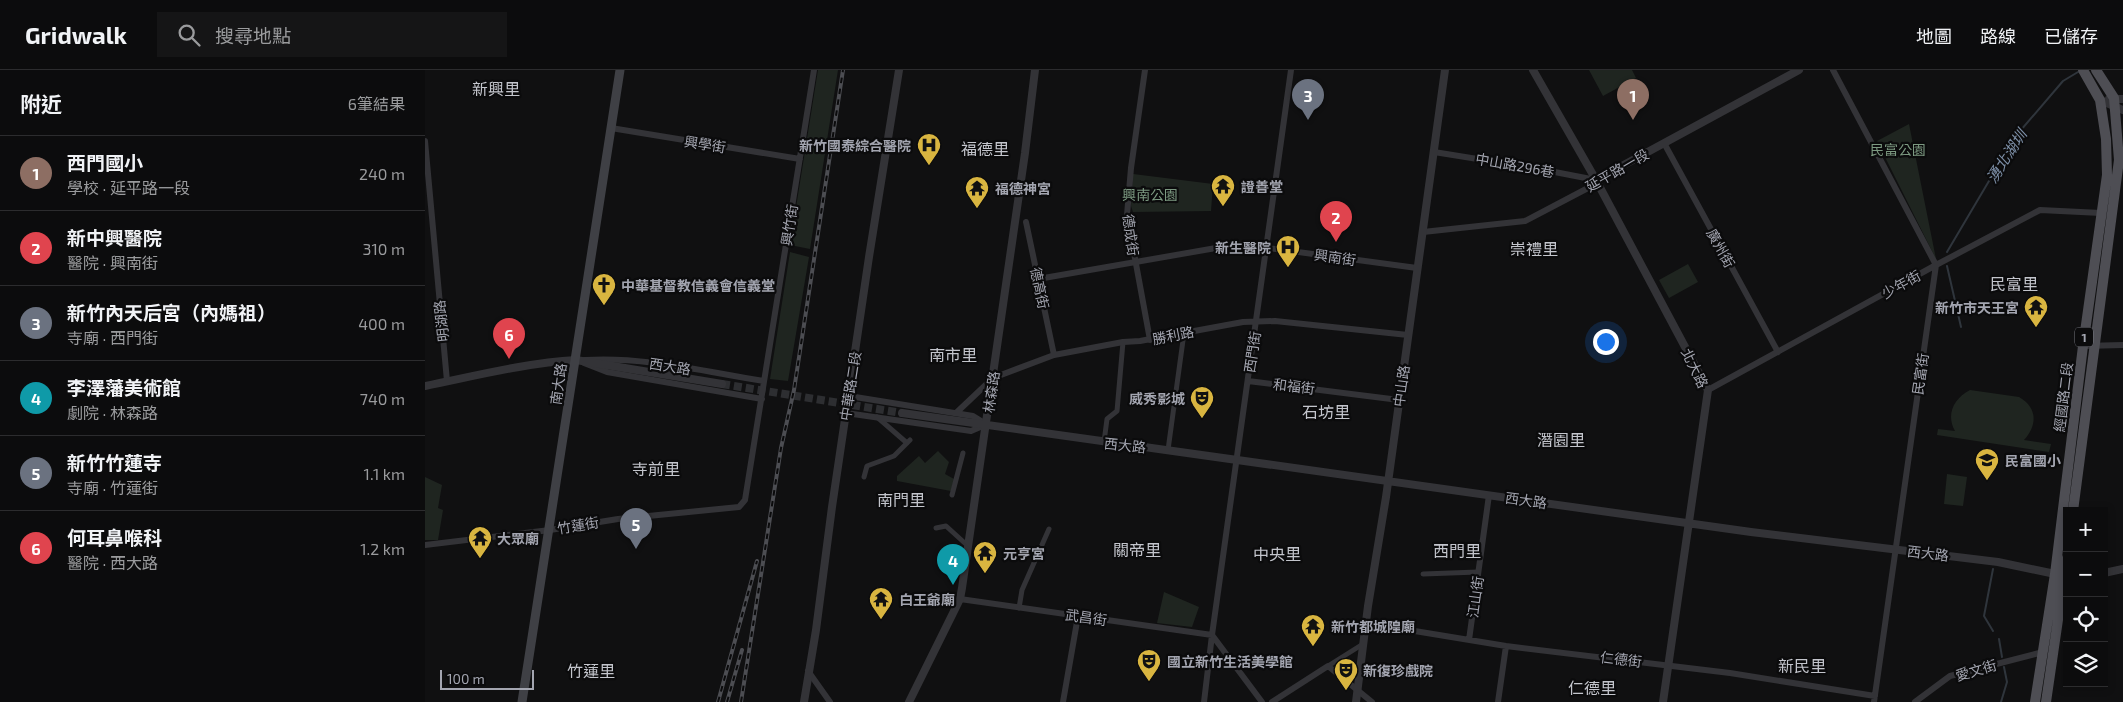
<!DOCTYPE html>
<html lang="zh-TW">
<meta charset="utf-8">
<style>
:root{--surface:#0c0c0d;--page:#151516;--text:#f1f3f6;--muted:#9a9b9d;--line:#2c2c2e;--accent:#7c3aed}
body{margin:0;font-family:"Exo 2","Noto Sans TC",sans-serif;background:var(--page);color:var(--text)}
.controls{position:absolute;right:15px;bottom:15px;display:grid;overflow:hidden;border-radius:0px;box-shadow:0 2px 8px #0003}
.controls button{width:45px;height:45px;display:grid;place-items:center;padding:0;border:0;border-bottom:1px solid var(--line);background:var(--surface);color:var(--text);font:25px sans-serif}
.scale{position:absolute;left:15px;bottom:12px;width:94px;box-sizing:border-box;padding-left:5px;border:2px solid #a3a5b0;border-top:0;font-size:14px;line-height:18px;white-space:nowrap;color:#a3a5b0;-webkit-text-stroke:4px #0b0b0c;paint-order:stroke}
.you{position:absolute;left:1180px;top:271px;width:18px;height:18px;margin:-12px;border:4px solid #fff;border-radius:50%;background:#1a73e8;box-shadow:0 0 0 8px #1a73e833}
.badge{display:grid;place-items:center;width:32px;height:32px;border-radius:50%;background:var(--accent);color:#fff;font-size:16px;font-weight:700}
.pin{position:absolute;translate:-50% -41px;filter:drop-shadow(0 1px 2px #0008)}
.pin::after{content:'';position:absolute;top:26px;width:18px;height:15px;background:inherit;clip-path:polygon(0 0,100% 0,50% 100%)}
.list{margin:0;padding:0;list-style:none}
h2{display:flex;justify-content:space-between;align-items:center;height:65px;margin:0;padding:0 20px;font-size:21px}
h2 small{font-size:16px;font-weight:400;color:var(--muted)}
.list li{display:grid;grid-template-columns:32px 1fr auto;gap:15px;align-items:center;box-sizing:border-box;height:75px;padding:0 20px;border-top:1px solid var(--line)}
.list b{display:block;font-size:19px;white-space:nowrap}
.list p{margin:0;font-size:16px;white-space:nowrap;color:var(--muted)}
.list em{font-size:16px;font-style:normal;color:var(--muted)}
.icon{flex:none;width:28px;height:28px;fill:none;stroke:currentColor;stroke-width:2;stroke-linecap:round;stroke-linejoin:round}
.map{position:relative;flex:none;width:1698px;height:632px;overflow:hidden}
header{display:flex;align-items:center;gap:30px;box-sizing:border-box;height:70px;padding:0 25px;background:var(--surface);border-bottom:1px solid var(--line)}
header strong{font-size:24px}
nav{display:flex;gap:28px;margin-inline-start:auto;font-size:18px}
.search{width:350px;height:45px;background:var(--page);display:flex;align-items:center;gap:12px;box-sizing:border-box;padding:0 18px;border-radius:0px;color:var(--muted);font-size:19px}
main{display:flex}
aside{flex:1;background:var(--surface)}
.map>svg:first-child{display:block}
.green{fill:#1f2520}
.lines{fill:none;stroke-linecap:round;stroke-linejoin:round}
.stream{stroke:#2f353c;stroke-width:2}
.tertiary-tunnel{stroke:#2d2e31;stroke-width:8;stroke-dasharray:8 4;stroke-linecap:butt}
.pedestrian{stroke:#333337;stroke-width:5}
.minor{stroke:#333337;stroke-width:6}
.tertiary{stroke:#333337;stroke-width:8}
.secondary{stroke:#3f4045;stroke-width:9}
.primary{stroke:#4e4e54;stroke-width:10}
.rail-casing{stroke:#4c4d52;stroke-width:4}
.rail{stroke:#0b0b0c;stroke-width:2;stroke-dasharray:5.5;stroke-linecap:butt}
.labels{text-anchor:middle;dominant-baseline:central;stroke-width:4.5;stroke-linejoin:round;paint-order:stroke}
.shield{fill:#0b0b0c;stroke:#75777f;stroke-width:1}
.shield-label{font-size:12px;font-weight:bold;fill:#a3a5b0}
.street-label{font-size:14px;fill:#a3a5b0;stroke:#0b0b0c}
.poi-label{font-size:14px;font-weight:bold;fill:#a3a5b0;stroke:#0b0b0c;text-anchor:start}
.park-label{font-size:14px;fill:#7c9981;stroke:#0b0b0c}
.water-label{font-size:15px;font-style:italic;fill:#7d8fa7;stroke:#0b0b0c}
.quarter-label{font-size:16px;fill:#c3c5cc;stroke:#0b0b0c}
</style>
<header>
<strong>Gridwalk</strong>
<div class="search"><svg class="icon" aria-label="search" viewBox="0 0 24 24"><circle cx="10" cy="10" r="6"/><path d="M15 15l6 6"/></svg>搜尋地點</div>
<nav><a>地圖</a><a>路線</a><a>已儲存</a></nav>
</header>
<main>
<aside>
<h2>附近<small>6筆結果</small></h2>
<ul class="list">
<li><span class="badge" style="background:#8d6e63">1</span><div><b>西門國小</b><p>學校 · 延平路一段</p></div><em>240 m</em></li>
<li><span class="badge" style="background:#e0444e">2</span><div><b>新中興醫院</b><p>醫院 · 興南街</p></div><em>310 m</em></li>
<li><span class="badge" style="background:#6b7280">3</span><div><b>新竹內天后宮（內媽祖）</b><p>寺廟 · 西門街</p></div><em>400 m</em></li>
<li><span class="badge" style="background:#0f9aa8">4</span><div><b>李澤藩美術館</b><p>劇院 · 林森路</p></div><em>740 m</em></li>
<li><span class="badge" style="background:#6b7280">5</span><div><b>新竹竹蓮寺</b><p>寺廟 · 竹蓮街</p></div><em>1.1 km</em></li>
<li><span class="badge" style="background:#e0444e">6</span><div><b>何耳鼻喉科</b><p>醫院 · 西大路</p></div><em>1.2 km</em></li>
</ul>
</aside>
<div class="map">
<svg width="1698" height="632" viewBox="0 0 1698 632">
<rect width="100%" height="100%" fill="#101011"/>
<path class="green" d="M393,0H413L385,179L365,175Z
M1164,0H1207L1211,8L1178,26Z
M1484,54L1511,189L1452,71Z
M708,104L788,114L786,141L708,142L706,136Z
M365,182L384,187L363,311L345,309Z
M1263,194L1273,212L1244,228L1234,210Z
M1545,320L1594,327C1612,337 1613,355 1599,370L1626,374L1624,382L1512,365L1513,359L1530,361C1521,345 1528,329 1545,320Z
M513,381L524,392L520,404L529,409L526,421L472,411V406L494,386L500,393Z
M1522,404L1542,407L1538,436L1519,434Z
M0,407L17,415L13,438L18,440L13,470H0Z
M739,522L774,537L767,557L732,553Z"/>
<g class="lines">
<path class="stream" d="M1522,182L1590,67L1638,11L1653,2
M1522,196L1536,257
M1568,499L1559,546L1568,561
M1574,569L1577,587
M1576,632L1582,612L1579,597"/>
<path class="tertiary-tunnel" d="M297,314L477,343"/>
<path class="pedestrian" d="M452,347L482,373
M679,372L682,349L692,341L698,272
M743,380L759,263
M439,407L442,396L469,386L485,370
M527,425L538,383
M511,458L521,456L543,476
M998,504L1053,502
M594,538L597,520L624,459
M903,596L938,574"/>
<path class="minor" d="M720,0L706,98L702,145L725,270
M1408,0L1511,195L1449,632
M186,58L375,89
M0,71L22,311
M1239,73L1353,282
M1009,82L1109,98L1171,110
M601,152L629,285
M998,162L1100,151L1163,118L1171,110
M613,209L814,174L992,198
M1658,276L1698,275
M160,290C218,286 282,302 339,311
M159,293L182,302L337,329
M823,311L974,330
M1283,320L1511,195L1615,140L1676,143
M424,326L548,346L561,354
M421,343L546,361L560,355
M531,343L568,308L629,285L698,272L715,271L818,252L850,251L983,265
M0,475L125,460L193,449L314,437L320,430L389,0
M535,529L787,565
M941,553L1081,576L1305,603L1450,626
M787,565L837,632
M1044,570L1064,425
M383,601L405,632
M638,632L653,546
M779,632L787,565L866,0
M847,632L903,596L947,632
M1073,632L1081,576
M1490,632L1525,606L1618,582"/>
<path class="tertiary" d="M1108,0L1171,110L1283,320L1238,632
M1684,29H1698
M1675,30L1698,40
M1171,110L1374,0
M0,316C50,306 100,293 151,290L297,314
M477,343L1326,462L1573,492L1635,505
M1679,503L1698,499
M379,632L391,560L407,437L444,187L474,0
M484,632L535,529L537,518L600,83L610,0
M931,632L943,536L961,427L1020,0"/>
<path class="secondary" d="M97,632L195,0"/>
<path class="primary" d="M1648,441L1694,90L1689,28L1671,0
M1610,632L1630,504L1658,276L1682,105L1681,69L1675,30L1658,0
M1621,632L1642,488"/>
<g class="rail-casing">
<path id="rail" d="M293,632L332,491
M302,632L317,580
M316,632L356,378L369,320L418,0"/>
</g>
<use href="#rail" class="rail"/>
</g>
<defs>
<g id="hospital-pin" transform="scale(1.25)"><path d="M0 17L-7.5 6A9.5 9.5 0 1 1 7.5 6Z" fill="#d9b540" stroke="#0b0b0c"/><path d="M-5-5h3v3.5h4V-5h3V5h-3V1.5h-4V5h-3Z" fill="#111"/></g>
<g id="temple-pin" transform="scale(1.25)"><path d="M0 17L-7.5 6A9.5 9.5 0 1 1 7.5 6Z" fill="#d9b540" stroke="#0b0b0c"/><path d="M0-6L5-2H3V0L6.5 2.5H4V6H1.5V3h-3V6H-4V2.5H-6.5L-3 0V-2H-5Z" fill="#111"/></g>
<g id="church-pin" transform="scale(1.25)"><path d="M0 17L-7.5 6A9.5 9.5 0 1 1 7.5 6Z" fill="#d9b540" stroke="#0b0b0c"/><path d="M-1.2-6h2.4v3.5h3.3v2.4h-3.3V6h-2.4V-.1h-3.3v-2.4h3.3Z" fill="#111"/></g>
<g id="theatre-pin" transform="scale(1.25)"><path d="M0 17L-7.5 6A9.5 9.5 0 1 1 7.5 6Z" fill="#d9b540" stroke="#0b0b0c"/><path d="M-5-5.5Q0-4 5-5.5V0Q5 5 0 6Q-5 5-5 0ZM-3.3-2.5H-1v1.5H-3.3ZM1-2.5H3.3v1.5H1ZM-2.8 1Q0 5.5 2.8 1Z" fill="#111"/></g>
<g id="school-pin" transform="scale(1.25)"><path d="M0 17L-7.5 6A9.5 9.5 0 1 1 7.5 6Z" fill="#d9b540" stroke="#0b0b0c"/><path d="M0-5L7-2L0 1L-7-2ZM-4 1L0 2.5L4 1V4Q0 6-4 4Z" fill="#111"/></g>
</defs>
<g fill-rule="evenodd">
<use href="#hospital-pin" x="504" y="75"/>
<use href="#temple-pin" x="798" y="116"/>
<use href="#temple-pin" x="552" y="118"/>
<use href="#hospital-pin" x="863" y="177"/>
<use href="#church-pin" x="179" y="215"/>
<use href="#temple-pin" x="1611" y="237"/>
<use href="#theatre-pin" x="777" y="328"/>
<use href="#school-pin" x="1562" y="390"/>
<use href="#temple-pin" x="55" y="468"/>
<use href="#temple-pin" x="560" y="483"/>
<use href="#temple-pin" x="456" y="529"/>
<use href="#temple-pin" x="888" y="556"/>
<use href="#theatre-pin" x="724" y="591"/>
<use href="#theatre-pin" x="921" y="600"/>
</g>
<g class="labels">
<rect class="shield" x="1650" y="257.5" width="18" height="19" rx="4"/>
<g class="shield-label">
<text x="1659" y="267">1</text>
</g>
<g class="street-label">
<text transform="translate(280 74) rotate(9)">興學街</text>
<text transform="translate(1090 95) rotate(10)">中山路296巷</text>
<text transform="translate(1192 100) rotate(-30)">延平路一段</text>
<text transform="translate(364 155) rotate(-81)">興竹街</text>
<text transform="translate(706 165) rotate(82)">德成街</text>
<text transform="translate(1296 178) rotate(61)">廣州街</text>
<text transform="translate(910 187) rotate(8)">興南街</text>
<text transform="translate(1476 214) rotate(-29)">少年街</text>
<text transform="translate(615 218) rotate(78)">德高街</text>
<text transform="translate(16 251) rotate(-96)">明湖路</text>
<text transform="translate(748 265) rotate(-11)">勝利路</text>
<text transform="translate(827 282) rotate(-81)">西門街</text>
<text transform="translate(245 296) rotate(9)">西大路</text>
<text transform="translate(1270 298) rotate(64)">北大路</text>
<text transform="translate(1495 304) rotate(-82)">民富街</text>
<text transform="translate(133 314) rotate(-82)">南大路</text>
<text transform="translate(425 316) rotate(-81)">中華路二段</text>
<text transform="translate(869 316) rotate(7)">和福街</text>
<text transform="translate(976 316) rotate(-82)">中山路</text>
<text transform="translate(566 322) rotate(-82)">林森路</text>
<text transform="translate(1638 327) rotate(-83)">經國路二段</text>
<text transform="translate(700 375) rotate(6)">西大路</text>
<text transform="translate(1101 430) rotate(8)">西大路</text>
<text transform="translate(153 455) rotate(-9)">竹蓮街</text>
<text transform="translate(1503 483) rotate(7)">西大路</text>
<text transform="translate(1050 527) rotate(-82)">江山街</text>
<text transform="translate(661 547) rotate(8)">武昌街</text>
<text transform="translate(1196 589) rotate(7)">仁德街</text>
<text transform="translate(1551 600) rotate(-16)">愛文街</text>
</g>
<g class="poi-label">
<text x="486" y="75" text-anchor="end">新竹國泰綜合醫院</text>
<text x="816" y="116">證善堂</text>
<text x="570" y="118">福德神宮</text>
<text x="846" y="177" text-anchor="end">新生醫院</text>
<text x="196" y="215">中華基督教信義會信義堂</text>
<text x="1594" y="237" text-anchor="end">新竹市天王宮</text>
<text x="760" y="328" text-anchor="end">威秀影城</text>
<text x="1580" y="390">民富國小</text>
<text x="72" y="468">大眾廟</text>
<text x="578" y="483">元亨宮</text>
<text x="474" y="529">白王爺廟</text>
<text x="906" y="556">新竹都城隍廟</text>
<text x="742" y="591">國立新竹生活美學館</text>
<text x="938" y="600">新復珍戲院</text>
</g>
<g class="park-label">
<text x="1473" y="79">民富公園</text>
<text x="725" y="124">興南公園</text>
</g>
<g class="water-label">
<text transform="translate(1581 86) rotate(-57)">湧北湖圳</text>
</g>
<g class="quarter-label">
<text x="71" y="18">新興里</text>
<text x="560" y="78">福德里</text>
<text x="1109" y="178">崇禮里</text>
<text x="1589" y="213">民富里</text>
<text x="528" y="284">南市里</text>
<text x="901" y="341">石坊里</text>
<text x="1136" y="369">潛園里</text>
<text x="231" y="398">寺前里</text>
<text x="476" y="429">南門里</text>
<text x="712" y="479">關帝里</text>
<text x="1032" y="480">西門里</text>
<text x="852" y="483">中央里</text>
<text x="1377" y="595">新民里</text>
<text x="166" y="600">竹蓮里</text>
<text x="1167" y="617">仁德里</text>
</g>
</g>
</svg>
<div class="controls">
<button>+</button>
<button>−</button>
<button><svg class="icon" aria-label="locate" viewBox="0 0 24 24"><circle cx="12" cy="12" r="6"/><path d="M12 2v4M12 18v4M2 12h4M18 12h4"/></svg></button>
<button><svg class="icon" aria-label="layers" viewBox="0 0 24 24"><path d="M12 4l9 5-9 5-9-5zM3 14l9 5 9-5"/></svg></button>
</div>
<div class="scale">100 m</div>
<div class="you"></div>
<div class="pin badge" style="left:1208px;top:50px;background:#8d6e63">1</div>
<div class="pin badge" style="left:911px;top:172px;background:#e0444e">2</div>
<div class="pin badge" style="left:883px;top:50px;background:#6b7280">3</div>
<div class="pin badge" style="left:528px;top:515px;background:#0f9aa8">4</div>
<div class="pin badge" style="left:211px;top:479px;background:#6b7280">5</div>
<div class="pin badge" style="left:84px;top:289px;background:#e0444e">6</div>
</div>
</main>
